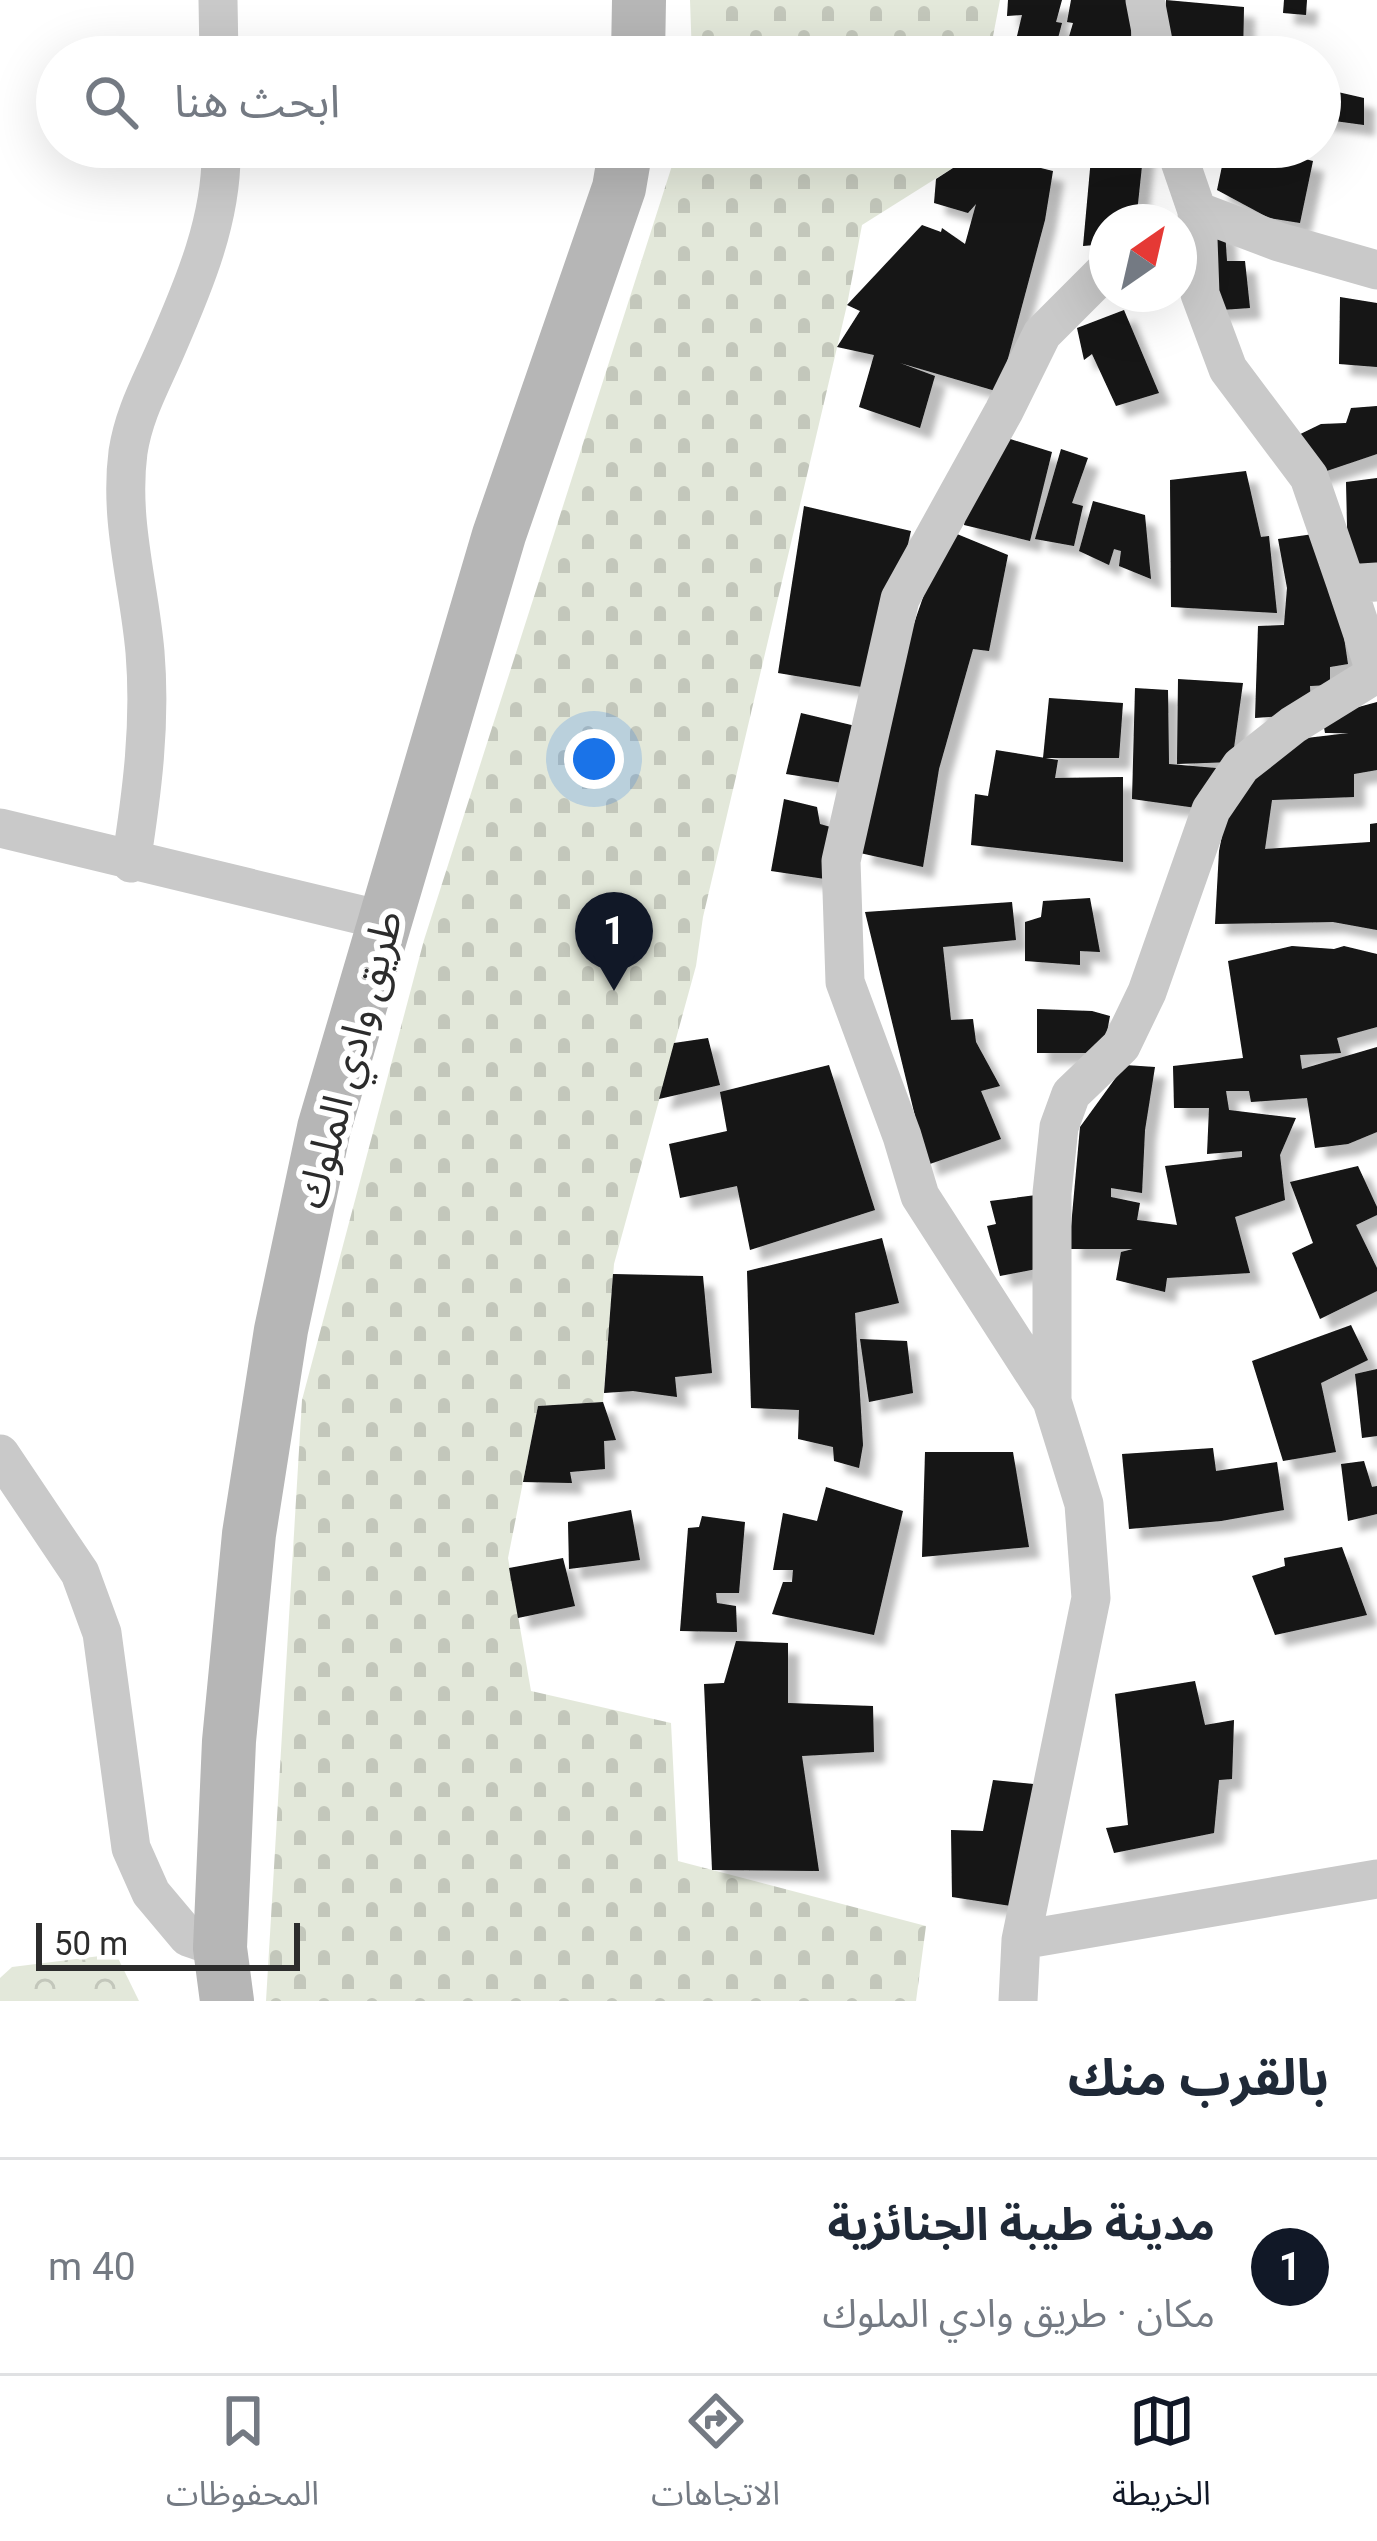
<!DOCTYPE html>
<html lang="ar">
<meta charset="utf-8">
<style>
:root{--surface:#fff;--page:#f2f2f3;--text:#1f2937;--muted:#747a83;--line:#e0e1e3;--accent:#111827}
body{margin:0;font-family:Roboto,"Noto Sans Arabic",sans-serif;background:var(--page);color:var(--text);direction:rtl}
.compass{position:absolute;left:1089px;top:204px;width:108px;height:108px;border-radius:50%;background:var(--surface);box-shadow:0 12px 48px #0002;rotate:34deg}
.scale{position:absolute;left:36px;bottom:30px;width:264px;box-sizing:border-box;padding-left:12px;border:6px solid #2c2c2c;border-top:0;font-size:33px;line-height:42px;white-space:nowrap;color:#2c2c2c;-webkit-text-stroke:9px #fff;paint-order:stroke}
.you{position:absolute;left:594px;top:759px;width:42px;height:42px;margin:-30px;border:9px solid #fff;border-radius:50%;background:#1a73e8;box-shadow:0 0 0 18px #1a73e833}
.badge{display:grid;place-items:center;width:78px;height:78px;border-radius:50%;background:var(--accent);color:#fff;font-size:39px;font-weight:700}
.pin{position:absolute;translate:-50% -99px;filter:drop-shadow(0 3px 6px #0008)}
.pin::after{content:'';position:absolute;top:63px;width:42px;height:36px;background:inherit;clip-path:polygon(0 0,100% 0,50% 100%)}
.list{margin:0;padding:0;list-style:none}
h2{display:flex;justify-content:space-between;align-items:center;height:156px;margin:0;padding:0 48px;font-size:51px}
h2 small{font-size:39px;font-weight:400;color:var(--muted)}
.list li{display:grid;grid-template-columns:78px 1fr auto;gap:36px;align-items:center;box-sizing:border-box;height:216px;padding:0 48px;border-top:3px solid var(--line)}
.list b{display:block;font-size:45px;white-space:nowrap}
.list p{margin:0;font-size:39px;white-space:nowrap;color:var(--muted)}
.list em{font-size:39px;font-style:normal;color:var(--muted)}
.icon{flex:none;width:66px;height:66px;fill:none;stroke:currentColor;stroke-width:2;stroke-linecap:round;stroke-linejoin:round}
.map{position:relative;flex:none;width:1377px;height:2001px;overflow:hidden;direction:ltr}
.search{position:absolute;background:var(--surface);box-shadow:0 12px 48px #0002;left:36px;right:36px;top:36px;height:132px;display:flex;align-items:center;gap:30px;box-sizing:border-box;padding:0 42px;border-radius:66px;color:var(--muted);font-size:45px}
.sheet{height:372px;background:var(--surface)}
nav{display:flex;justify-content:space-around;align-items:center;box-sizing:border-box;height:168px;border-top:3px solid var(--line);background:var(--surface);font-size:33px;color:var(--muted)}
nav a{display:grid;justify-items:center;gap:6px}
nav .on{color:var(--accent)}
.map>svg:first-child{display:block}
.cemetery{fill:url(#cemetery-stones)}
.park{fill:url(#park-crowns)}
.building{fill:#131313;filter:url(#shadow)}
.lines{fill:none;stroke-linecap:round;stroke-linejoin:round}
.street{stroke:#c9c9c9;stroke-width:39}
.secondary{stroke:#b6b6b6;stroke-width:54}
.labels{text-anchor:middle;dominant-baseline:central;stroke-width:12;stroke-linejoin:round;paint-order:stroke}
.street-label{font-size:42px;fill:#2c2c2c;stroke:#fff}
</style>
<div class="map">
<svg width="1377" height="2001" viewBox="0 0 1377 2001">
<defs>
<pattern id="cemetery-stones" width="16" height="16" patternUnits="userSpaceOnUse" patternTransform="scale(3)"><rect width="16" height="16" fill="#e3e8da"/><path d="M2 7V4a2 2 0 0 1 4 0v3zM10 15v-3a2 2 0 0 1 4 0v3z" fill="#c3c7bb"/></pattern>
<pattern id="park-crowns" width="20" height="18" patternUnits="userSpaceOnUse" patternTransform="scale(3)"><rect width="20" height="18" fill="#e3e8da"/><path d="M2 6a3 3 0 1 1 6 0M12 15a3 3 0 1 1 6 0" fill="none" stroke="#c3c7bb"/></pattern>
<filter id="shadow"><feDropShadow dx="11" dy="11" stdDeviation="3" flood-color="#0004"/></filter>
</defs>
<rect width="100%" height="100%" fill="#fff"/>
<path class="cemetery" d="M690,0H1000L989,57H692Z
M678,147H972L970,157L862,225L847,305L703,917L696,966L614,1264L603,1402L538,1406L508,1558L531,1691L671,1723L678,1861L926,1926L916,2001H266L302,1400L424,940Z"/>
<path class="park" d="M116,1954L139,2001H0V1978L12,1967Z"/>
<path class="building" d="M1008,0H1062L1056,22L1062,23L1053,57H1012L1022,15L1007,16Z
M1071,0H1132L1131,37L1138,39L1145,57H1063L1073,23L1067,22Z
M1166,0L1244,7L1243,57H1162Z
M1284,0H1307L1306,15L1283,13Z
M1329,90L1364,98V125L1320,119V95L1327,97Z
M1092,147H1144L1136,222H1107V244L1083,246Z
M1226,147H1258L1313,161L1300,223L1269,218L1217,190Z
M971,151L1053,171L1045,220L999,392L900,363L935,376L920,428L859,407L874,355L837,347L860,311L847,305L922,225L941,232L942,228L965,244L976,204L968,213L934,203L936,179L970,157Z
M1203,227L1225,231L1227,261H1245L1250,308L1206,311Z
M1340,297L1377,303V367L1339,364Z
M1124,310L1159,393L1116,406L1092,354L1084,360L1077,328Z
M1377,406V454L1309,477L1288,440L1321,424L1346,423L1351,408Z
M1004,437L1052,452L1030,541L964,525L969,495Z
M1061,449L1088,458L1072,503L1083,506L1074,546L1035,539Z
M1246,471L1261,537L1269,536L1277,613L1171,607L1170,480Z
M1377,478V567L1348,569L1346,482Z
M1093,501L1145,515L1151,579L1119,566L1121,551L1114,549L1109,565L1079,551Z
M804,506L911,531L874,689L778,673Z
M1328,532L1348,664L1330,667V685L1310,686L1311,714L1255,718L1258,626L1284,625L1287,588L1278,539Z
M957,534L1008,555L989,651L973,649L939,769L923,867L860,853L910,635L930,577Z
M1178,679L1243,683L1232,762L1177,764Z
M1135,688L1168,690L1169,764L1216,768L1211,810L1132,799Z
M1049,698L1123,703L1119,758H1043Z
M1377,702V770L1354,774V797L1272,800L1265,849L1370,842V824L1377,823V930L1333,922L1215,924L1219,851L1228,805L1281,741L1349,733H1325L1322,717Z
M801,713L864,728L856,785L786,774Z
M996,750L1058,760L1055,778L1123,777V862L971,845L975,794L988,796Z
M784,799L817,807L820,824L848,832L832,880L771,871Z
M1090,898L1100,952L1080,951V965L1025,961V922L1041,917L1043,901Z
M1012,902L1016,940L943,947L951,1020L973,1019L976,1042L1000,1086L981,1091L1001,1139L927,1165L865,912Z
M1292,946L1334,949L1344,946L1377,954V1027L1337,1038L1341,1053L1300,1055L1302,1069L1377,1047V1132L1348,1144L1315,1148L1307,1098L1251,1102L1249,1091H1226L1229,1110L1296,1118L1280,1155L1285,1200L1235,1217L1250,1273L1167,1278L1165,1292L1116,1280L1121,1252L1133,1249H1069L1080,1127L1125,1065L1155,1067L1145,1130L1142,1193L1111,1188V1197L1140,1203L1137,1220L1177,1225L1165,1166L1242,1157V1151L1207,1154L1209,1108H1174L1173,1066L1243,1058L1228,961Z
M1037,1009L1092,1011L1110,1016L1103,1053H1037Z
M708,1038L720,1085L659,1099L674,1043Z
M829,1065L875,1210L750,1250L737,1186L680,1198L669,1144L727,1131L720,1092Z
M1358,1166L1377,1207V1215L1356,1225L1377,1268V1291L1320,1319L1292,1253L1313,1243L1290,1182Z
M1052,1193V1266L1000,1276L987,1226L996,1224L990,1201Z
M882,1238L899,1303L855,1313L863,1445L859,1468L834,1461L833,1447L798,1439L799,1410L751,1408L747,1271Z
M613,1274L703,1276L712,1373L675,1377L677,1397L633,1391L604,1393Z
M1351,1325L1368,1360L1321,1383L1336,1452L1283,1461L1252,1361Z
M860,1339L907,1341L913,1393L869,1402Z
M1377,1369V1436L1362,1438L1355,1374Z
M603,1402L616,1440L604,1441L605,1469L570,1472L572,1483L523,1482L538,1406Z
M1213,1448L1216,1471L1277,1462L1284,1510L1221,1521L1129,1529L1122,1454Z
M925,1452H1013L1029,1547L922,1557Z
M1364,1461L1372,1487L1377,1486V1514L1348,1521L1341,1464Z
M826,1487L903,1511L874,1635L772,1614L783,1582H792L793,1570H773L783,1513L817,1521Z
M631,1510L640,1560L569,1569L568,1522Z
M702,1516L745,1522L739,1593H716L717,1603L736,1606L737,1632L680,1631L688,1528L699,1527Z
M1342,1547L1367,1615L1275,1635L1252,1576L1285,1566L1284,1558Z
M563,1558L575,1606L518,1618L509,1568Z
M736,1641L788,1643V1703L873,1706L874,1752L802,1756L819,1871L712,1870L704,1684L724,1683Z
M1195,1681L1205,1725L1234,1720L1232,1779L1219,1780L1214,1833L1114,1853L1106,1828L1128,1825L1115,1694Z
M993,1780L1044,1785L1011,1906L952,1897L951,1830L983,1831Z"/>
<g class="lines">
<path class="street" d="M218,0L219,57
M1145,0L1156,57
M1175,147L1197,211L1279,242L1377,270
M1197,211L1200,294L1228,369L1309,477L1346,584
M1376,673L1346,584L1377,582
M0,828L386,921
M131,863C142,792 151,724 145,652C139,584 119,521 128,452C134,413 151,384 166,349C194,285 223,217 221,147
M1052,1401V1193L1059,1127L1071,1094L1121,1046L1147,992L1211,810L1241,766L1293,725L1377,673
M0,1454L80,1573L102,1633L131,1848L151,1893L188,1937L220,1948
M1021,1940L1377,1879
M1018,2001L1021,1940L1091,1598L1084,1504L1052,1401L920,1196L902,1136L845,982L841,861L900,599L1004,411L1042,334L1107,269"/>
<path class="secondary" d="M638,57L639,0
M227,2001L220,1948L229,1741L249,1534L281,1330L324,1128L499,535L619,188L626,147"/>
</g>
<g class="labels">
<g class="street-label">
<text transform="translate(349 1059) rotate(-75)">طريق وادي الملوك</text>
</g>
</g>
</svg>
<svg class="compass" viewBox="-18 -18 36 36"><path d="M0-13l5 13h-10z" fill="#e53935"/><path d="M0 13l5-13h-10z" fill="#747a83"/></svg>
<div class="scale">50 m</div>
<div class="you"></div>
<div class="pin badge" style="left:614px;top:991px">1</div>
<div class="search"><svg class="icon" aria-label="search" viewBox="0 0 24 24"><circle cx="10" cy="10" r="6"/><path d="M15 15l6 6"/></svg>ابحث هنا</div>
</div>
<section class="sheet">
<h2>بالقرب منك<small></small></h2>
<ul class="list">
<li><span class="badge">1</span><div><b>مدينة طيبة الجنائزية</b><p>مكان · طريق وادي الملوك</p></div><em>40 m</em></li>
</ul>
</section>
<nav>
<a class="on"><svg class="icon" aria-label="map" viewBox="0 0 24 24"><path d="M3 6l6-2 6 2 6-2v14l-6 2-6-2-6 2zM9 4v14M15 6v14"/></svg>الخريطة</a>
<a><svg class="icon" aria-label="directions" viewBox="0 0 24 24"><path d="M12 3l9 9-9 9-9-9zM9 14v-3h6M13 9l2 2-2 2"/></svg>الاتجاهات</a>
<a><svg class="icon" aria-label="saved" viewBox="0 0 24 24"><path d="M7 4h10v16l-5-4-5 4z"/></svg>المحفوظات</a>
</nav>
